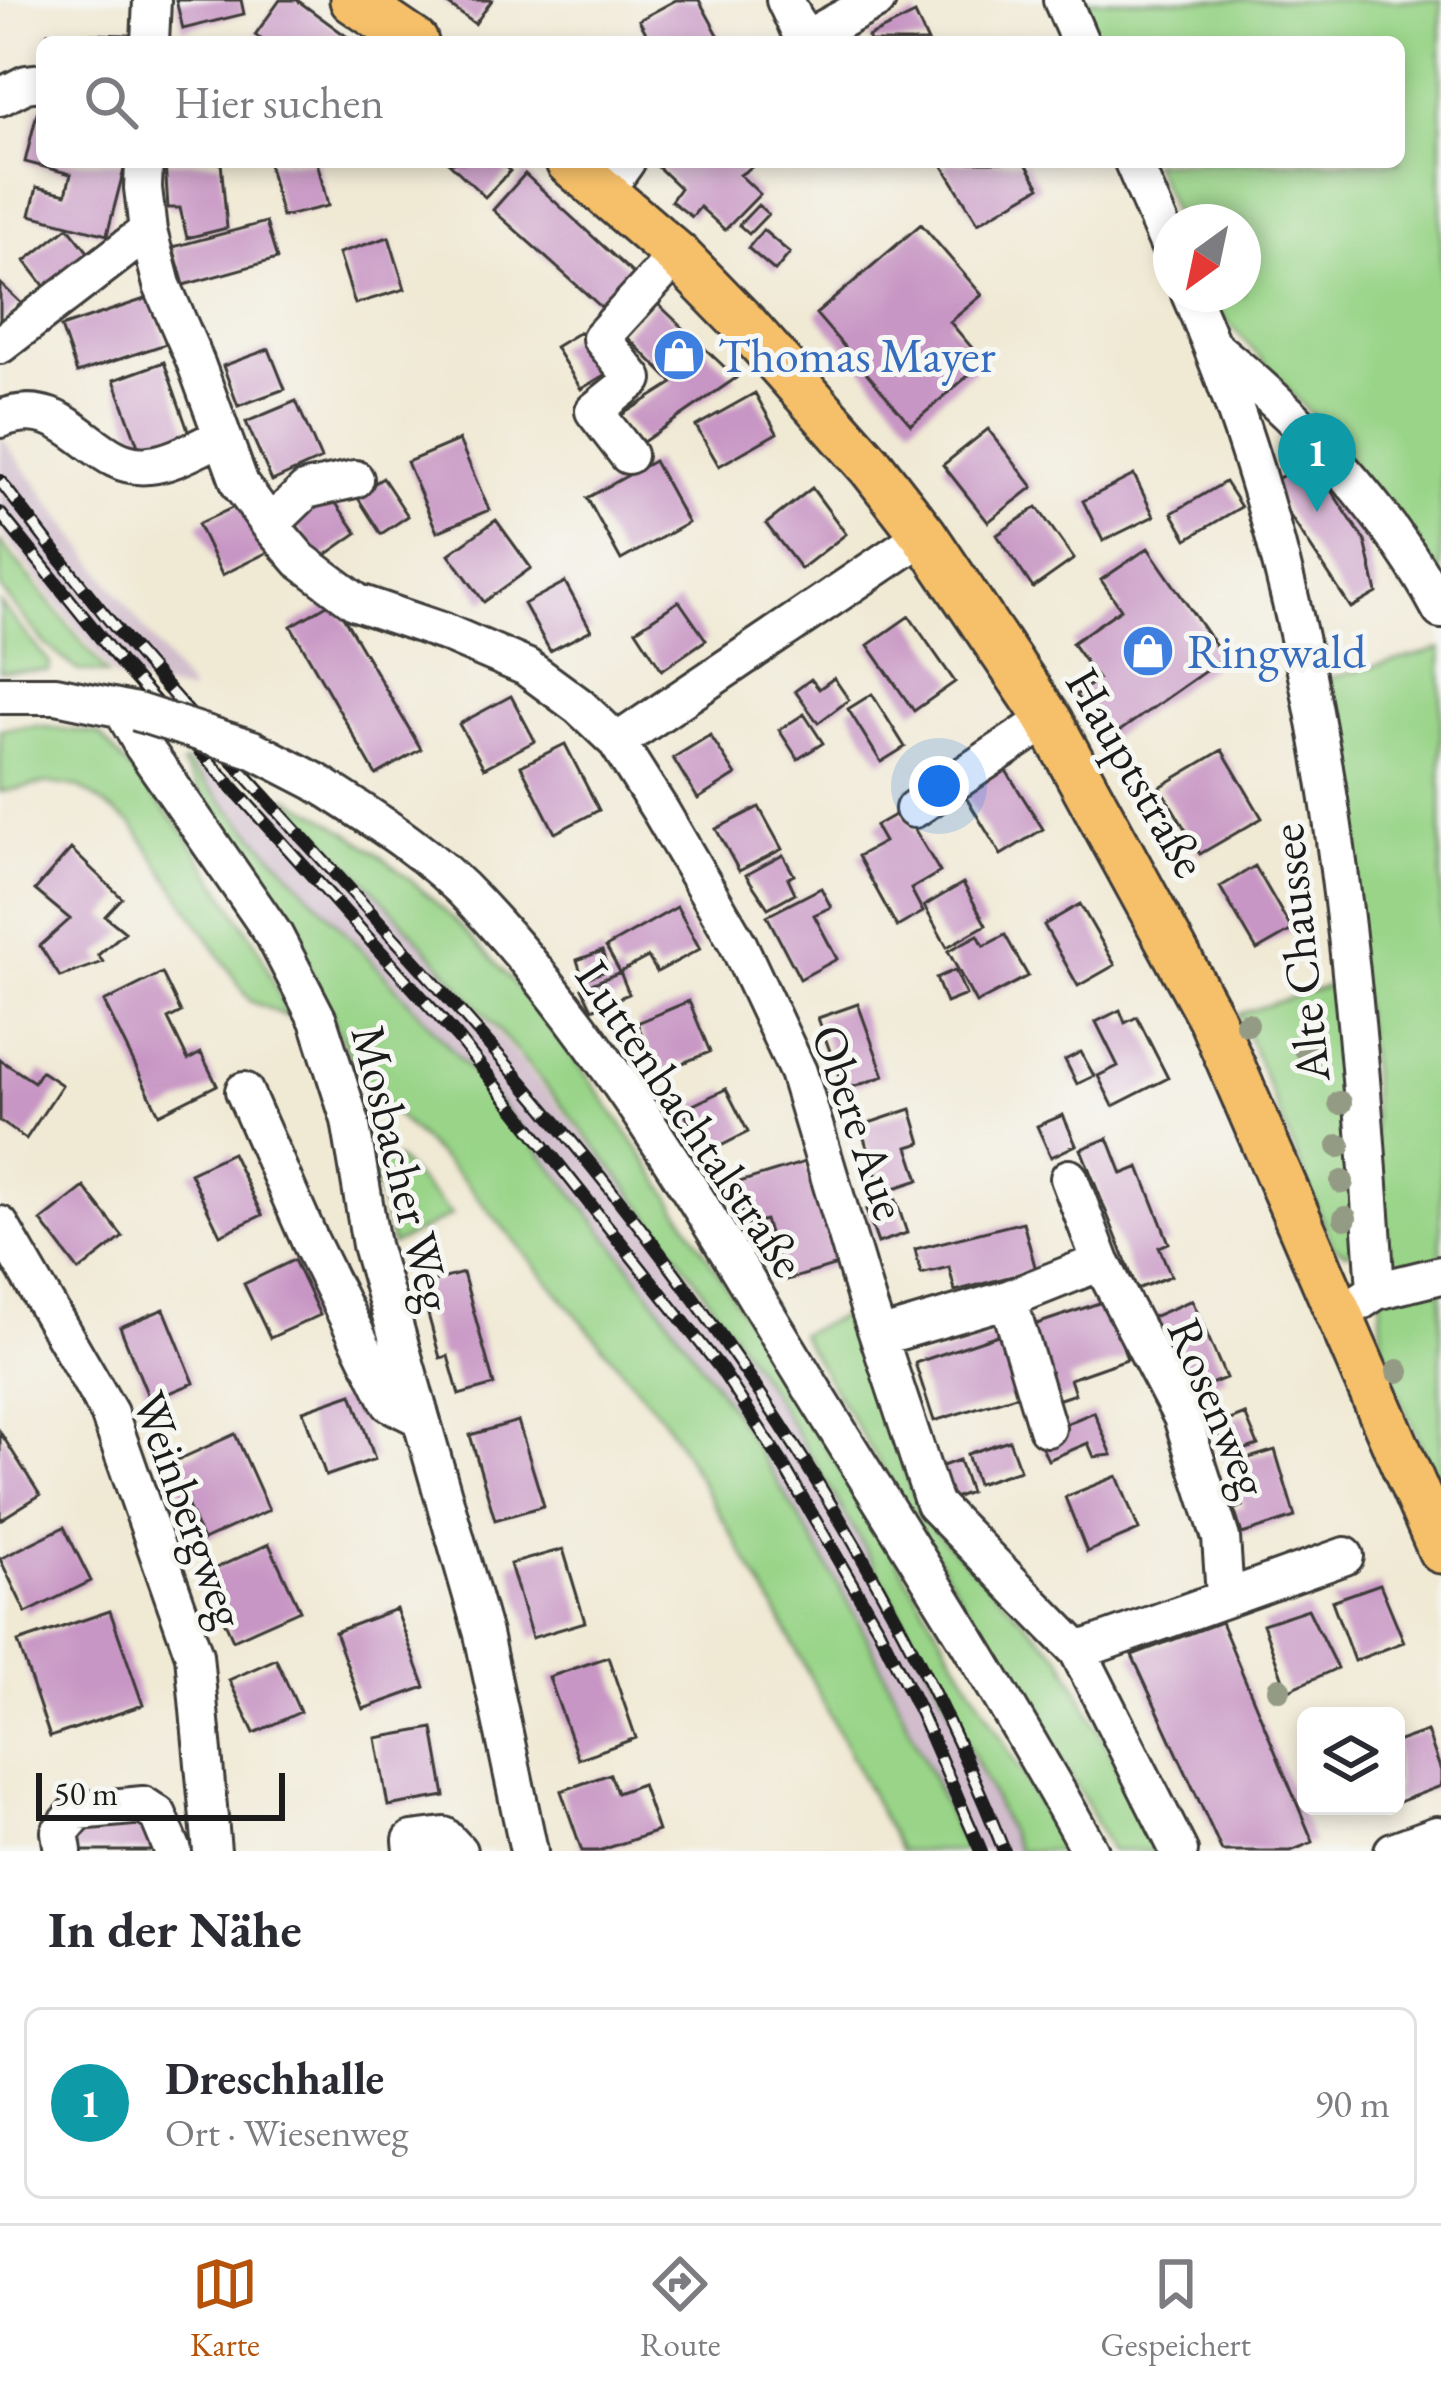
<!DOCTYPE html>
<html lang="de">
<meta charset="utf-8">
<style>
:root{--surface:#fff;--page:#f7f7f7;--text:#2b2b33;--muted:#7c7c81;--line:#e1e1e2;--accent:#b45309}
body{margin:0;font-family:"EB Garamond",serif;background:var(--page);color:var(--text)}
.controls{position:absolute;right:36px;bottom:36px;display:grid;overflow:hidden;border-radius:18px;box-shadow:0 6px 18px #0003}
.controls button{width:108px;height:108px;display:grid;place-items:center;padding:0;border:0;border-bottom:3px solid var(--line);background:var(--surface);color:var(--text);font:60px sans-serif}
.compass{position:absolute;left:1153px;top:204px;width:108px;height:108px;border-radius:50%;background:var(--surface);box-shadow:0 6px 18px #0003;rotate:213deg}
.scale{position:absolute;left:36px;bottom:30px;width:249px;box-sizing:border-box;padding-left:12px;border:6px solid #1c1c1c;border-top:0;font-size:33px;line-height:42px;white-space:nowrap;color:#1c1c1c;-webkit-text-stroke:9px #f6f6f2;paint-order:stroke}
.you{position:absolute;left:939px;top:786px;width:42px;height:42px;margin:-30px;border:9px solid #fff;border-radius:50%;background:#1a73e8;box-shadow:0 0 0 18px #1a73e833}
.badge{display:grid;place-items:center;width:78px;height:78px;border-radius:50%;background:var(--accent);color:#fff;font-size:39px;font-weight:700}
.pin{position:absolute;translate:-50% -99px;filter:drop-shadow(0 3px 6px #0008)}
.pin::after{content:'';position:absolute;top:63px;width:42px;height:36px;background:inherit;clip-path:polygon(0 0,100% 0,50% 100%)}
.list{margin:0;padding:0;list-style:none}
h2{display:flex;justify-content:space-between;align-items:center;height:156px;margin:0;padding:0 48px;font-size:51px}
h2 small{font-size:39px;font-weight:400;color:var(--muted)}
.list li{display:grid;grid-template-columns:78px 1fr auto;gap:36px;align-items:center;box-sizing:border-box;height:192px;margin:0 24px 24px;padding:0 24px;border:3px solid var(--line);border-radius:18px}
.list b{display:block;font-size:45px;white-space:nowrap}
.list p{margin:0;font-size:39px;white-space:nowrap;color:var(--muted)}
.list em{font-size:39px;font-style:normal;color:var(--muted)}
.icon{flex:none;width:66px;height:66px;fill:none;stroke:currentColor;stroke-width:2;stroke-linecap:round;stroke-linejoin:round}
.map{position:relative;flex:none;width:1441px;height:1851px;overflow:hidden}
.search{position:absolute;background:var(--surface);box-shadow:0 6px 18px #0003;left:36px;right:36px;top:36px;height:132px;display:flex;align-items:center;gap:30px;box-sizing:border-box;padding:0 42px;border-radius:18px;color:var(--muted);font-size:45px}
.sheet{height:372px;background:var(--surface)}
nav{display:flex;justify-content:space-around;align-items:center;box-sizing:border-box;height:168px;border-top:3px solid var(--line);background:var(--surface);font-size:33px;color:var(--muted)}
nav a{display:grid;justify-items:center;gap:6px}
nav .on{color:var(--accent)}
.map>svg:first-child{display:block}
.industrial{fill:#d1bdcc}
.green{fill:#99d488;stroke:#5a7852;stroke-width:3}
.building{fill:#c896c4}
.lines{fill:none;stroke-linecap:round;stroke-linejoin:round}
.minor-casing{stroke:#3c3b38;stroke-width:42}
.major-casing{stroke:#3c3b38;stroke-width:51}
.minor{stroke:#fff;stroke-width:36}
.major{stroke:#f6c06b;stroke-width:45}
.rail-casing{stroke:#1c1c1c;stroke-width:14}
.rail{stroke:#f6f6f2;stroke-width:9;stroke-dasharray:27;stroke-linecap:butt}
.minor-bridge-casing{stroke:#3c3b38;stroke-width:42;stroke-linecap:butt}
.minor-bridge{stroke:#fff;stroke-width:36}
.tree{fill:#949b84}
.labels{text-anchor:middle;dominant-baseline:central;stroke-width:10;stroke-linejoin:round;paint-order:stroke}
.shop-label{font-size:48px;fill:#366cbe;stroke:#f6f6f2;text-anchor:start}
.street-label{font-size:48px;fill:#1c1c1c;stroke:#f6f6f2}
</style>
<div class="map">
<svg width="1441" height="1851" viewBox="0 0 1441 1851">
<rect width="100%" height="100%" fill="#f6f6f2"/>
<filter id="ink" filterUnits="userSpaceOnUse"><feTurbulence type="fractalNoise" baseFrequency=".00833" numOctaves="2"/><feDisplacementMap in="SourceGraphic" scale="24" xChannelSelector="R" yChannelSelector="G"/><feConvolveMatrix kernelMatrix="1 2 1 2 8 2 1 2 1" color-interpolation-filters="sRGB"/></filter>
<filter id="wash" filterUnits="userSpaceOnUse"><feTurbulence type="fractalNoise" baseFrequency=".004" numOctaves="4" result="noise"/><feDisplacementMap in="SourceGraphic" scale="48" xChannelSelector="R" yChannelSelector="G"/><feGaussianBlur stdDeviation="2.7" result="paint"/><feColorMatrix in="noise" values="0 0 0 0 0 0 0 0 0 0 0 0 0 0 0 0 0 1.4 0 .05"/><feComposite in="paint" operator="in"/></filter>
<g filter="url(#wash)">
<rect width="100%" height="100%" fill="#f0e9d4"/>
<path class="industrial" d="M0,435L192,693L116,678L0,530Z
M185,762L301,814L384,901L621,1180L811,1451L881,1573L964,1730L1018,1851H966L866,1636L746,1432L649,1292L514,1122L393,981Z"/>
<path class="green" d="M1080,0H1441V590L1334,440L1218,311L1210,294H1243V222H1178L1152,162H1399V42H1099Z
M0,541L108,674L77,670L45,644L0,588Z
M0,603L50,663L49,671H0Z
M1441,649V1489L1383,1361L1371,1070L1318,681Z
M37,726L99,734L185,833L258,947L288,1017L250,1001L133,825L81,788L49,783L0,792V729Z
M185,762C385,973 589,1186 746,1432C788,1498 830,1567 866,1636C902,1706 932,1780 966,1851H900L775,1609L666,1422L466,1183L361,1080L283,913L182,765Z
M286,797C500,902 649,1163 772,1360C874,1521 973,1684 1065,1851H1018C910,1613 782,1387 621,1179C547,1084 466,992 386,903C353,866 317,834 286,797Z
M1341,982L1362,1244L1347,1253L1333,1246L1239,1014Z
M385,1156L398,1160L452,1215L392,1245L373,1169L380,1157Z
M851,1312L921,1518L1062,1658L1160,1851H1111L1080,1792L800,1334Z"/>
<g id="blocks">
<path class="building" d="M176,0H241L244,14L183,29Z
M280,0H297L349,38L346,42H265L255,35Z
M442,0H492L475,24Z
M676,0H699L722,42H651L639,20Z
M915,14L928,42H871L868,37Z
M48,33L129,35V42H48Z
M38,109L42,110V162H126L107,235L30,215L37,187L66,194L71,174L25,162Z
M165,162H221L227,228L187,238L180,208H168Z
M268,162H317L328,206L282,217Z
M448,162H500L510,171L485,197Z
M660,162H759L740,175L760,194L725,230L700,207L692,217L671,201L680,188L657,166Z
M950,162H1025L1040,187L978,223L943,166Z
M525,174L641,281L609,314L493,210Z
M758,205L768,214L749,234L739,225Z
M266,222L277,259L184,285L173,247Z
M921,224L982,295L950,322L984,362L911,425L816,314Z
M68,227L96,262L52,296L25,261Z
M763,230L790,253L775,271L748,248Z
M389,237L405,289L355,304L339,253Z
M0,283L21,303L0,324Z
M151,297L166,344L77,373L61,327Z
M656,302L736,378L643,442L620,416L673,383L623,333Z
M580,332L606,374L581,389L555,347Z
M269,349L285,389L238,406L223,366Z
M164,362L191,439L142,457L114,380Z
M755,393L777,433L719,466L696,426Z
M296,401L321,459L272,481L246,422Z
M988,429L1033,487L988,522L943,465Z
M459,440L489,510L437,532L407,462Z
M1310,459L1365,541L1377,593L1351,608L1269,484Z
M654,461L688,523L621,560L587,498Z
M1134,475L1154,516L1103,541L1083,501Z
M383,478L408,516L381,534L356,495Z
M1225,482L1241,507L1187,539L1172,513Z
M812,488L846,534L801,569L766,524Z
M330,495L357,533L320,559L293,520Z
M245,502L268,552L222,575L198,524Z
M1037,507L1074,559L1033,588L997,535Z
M496,520L531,568L484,602L449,554Z
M1148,548L1224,658L1107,740L1076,695L1098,679L1072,643L1121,609L1101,580Z
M565,582L591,630L550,651L524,604Z
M334,601L421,749L376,775L291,626Z
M679,601L706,640L662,670L636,630Z
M909,616L955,682L914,711L868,645Z
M834,678L849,700L818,723L795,691L811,679L819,689Z
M872,694L905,747L881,762L848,709Z
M511,696L535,741L484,768L459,724Z
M804,714L823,743L798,759L779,730Z
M710,735L736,775L698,799L673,758Z
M565,744L599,810L555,833L521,766Z
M1222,750L1262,818L1200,854L1160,787Z
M1000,761L1043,829L1001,855L959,786Z
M759,807L782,849L739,871L716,829Z
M903,810L940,872L911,889L923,912L897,927L858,856L884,842L875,826Z
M71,849L122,898L105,916L125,932L98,955L103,962L60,977L40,946L70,919L35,890Z
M783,855L794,875L788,878L795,893L768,908L746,875Z
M1255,866L1292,930L1257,950L1220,887Z
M963,883L986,925L947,947L924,906Z
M821,888L831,907L814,915L837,959L800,979L767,916Z
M1080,904L1115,965L1078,986L1044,925Z
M677,907L700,949L657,972L648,957L620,972L606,947Z
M978,935L984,946L1005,935L1028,976L976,1003L948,951Z
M602,951L608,970L583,979L577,960Z
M955,970L966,995L946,1003L936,978Z
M620,972L629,994L592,1009L582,988Z
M162,973L181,1012L168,1019L188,1060L201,1053L217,1085L159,1114L104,1002Z
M689,1001L710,1052L658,1073L637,1023Z
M858,1004L884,1076L844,1090L818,1018Z
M1120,1010L1125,1023L1137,1017L1168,1078L1113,1106L1098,1076L1118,1066L1096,1022Z
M1081,1052L1094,1076L1077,1084L1065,1060Z
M0,1060L34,1082L41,1071L62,1085L26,1139L0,1121Z
M726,1089L748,1132L705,1154L683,1110Z
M911,1109L921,1143L908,1147L919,1180L882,1192L860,1126Z
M1063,1115L1076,1145L1051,1157L1037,1126Z
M1108,1138L1122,1174L1139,1167L1169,1243L1159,1247L1171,1276L1137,1289L1081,1149Z
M232,1153L262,1215L220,1235L190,1173Z
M805,1162L837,1265L784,1281L765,1220L746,1225L733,1184Z
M84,1187L123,1237L79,1271L41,1221Z
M896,1200L907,1233L878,1243L866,1210Z
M1023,1222L1036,1270L955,1291L949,1267L921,1274L915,1249Z
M294,1260L320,1315L270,1338L244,1284Z
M463,1273L494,1385L459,1395L448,1356L440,1358L420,1285Z
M1108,1300L1127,1359L1070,1379L1075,1394L1051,1402L1025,1328Z
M1192,1300L1226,1378L1183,1395L1150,1318Z
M164,1309L194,1383L150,1401L120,1327Z
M1007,1332L1029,1392L934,1421L915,1363Z
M352,1394L375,1459L326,1476L303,1411Z
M1094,1412L1112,1455L1094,1457L1088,1443L1048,1460L1037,1436Z
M1245,1414L1258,1445L1226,1456L1215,1426Z
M518,1421L544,1506L495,1520L470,1435Z
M0,1432L40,1495L0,1520Z
M235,1434L269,1510L203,1540L169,1464Z
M1009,1440L1020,1470L977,1484L967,1454Z
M1275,1450L1295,1517L1242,1534L1234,1509L1243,1506L1229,1464Z
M959,1460L970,1492L949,1500L937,1468Z
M1117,1476L1139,1530L1087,1552L1065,1497Z
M64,1527L91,1581L26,1613L0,1559Z
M269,1544L300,1610L233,1640L203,1574Z
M563,1549L585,1622L532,1638L510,1564Z
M1380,1584L1404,1642L1354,1661L1332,1601Z
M396,1609L425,1687L363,1709L335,1632Z
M1308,1609L1337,1668L1287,1691L1263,1624Z
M110,1611L143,1705L50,1737L18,1642Z
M1221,1622L1313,1842L1291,1851H1222L1132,1655Z
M608,1657L636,1738L578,1759L549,1677Z
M276,1659L300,1712L254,1733L229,1680Z
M433,1728L445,1796L388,1806L376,1738Z
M1427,1731L1441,1771V1786L1396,1803V1742Z
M610,1774L617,1793L642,1784L658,1831L599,1851H582L561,1791Z
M147,1817L153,1851H75L71,1831Z"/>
</g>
</g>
<g filter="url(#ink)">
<use href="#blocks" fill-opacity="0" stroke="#3c3b38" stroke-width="3"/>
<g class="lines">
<g class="minor-casing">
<path id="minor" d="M785,0L804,40
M1062,0L1080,42
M150,42L152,0
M800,42L877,0
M0,97L26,84L42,82
M144,162L143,188L148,231L162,285L195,361L240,484L270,525L300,560L356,602L444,632L526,667L579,706L617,742L660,810L738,944L798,1072L868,1305L934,1504L1078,1651L1179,1851
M1133,162L1171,250
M605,191L626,162
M1190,294C1327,607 1355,954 1376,1291L1340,1315
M0,345L148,231
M1213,347C1302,419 1387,509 1441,610
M0,419C70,391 92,472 149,465C173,463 199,447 221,437
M628,455L594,411L634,379L601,338L677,255
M270,525L306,490L355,479
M0,695H56L137,712
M122,709L143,746L274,935L318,1020L350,1120L371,1245L483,1634L529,1851
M617,742L924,535
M316,782C372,818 431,854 476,903C612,1047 714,1230 817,1397C910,1548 1005,1696 1090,1851
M914,809L1048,719
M244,1091L310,1241L390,1403L418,1417
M1069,1178L1101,1262L1182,1417L1221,1538L1225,1596
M0,1225L109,1413L194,1655L212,1851
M1376,1291L1441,1275
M1008,1299L1047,1428
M879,1337L1008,1299L1101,1262
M1078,1651L1345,1556
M63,1851L60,1832L78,1811L143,1805L158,1815L173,1851
M413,1851L412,1840L444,1836L458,1851
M1393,1851L1437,1835"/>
</g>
<g class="major-casing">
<path id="major" d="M353,0L415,42
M569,162L677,255L746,326L872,468L924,535L1048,719L1211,1018L1441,1550"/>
</g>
<use href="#minor" class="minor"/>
<use href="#major" class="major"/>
<g class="rail-casing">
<path id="rail" d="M0,481C45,538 88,597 136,652C292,833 462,1002 611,1190C770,1390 910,1612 1004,1851
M0,513L120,662L459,1039L721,1369L782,1463L878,1628L920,1712L981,1851"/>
</g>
<use href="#rail" class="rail"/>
<g class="minor-bridge-casing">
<path id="minor-bridge" d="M137,712L252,749L316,782"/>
</g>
<use href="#minor-bridge" class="minor-bridge"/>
</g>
<g class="tree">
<circle cx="1247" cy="1024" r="12"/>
<circle cx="1305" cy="1049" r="12"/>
<circle cx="1340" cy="1103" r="12"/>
<circle cx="1339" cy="1146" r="12"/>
<circle cx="1342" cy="1182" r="12"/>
<circle cx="1345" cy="1218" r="12"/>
<circle cx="1398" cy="1371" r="12"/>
<circle cx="1279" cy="1689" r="12"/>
</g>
</g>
<defs>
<g id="shop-disc" transform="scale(2.7)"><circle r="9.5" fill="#3f7fe0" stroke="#f6f6f2"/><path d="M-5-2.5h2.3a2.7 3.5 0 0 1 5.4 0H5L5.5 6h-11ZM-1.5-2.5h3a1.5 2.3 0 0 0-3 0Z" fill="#fff"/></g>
</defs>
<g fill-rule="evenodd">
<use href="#shop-disc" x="679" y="355"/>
<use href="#shop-disc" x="1148" y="651"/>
</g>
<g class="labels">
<g class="shop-label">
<text x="718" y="355">Thomas Mayer</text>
<text x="1187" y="651">Ringwald</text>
</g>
<g class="street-label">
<text transform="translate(1137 772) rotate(60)">Hauptstraße</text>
<text transform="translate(1299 953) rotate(-96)">Alte Chaussee</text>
<text transform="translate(691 1118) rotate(56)">Luttenbachtalstraße</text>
<text transform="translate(860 1122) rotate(71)">Obere Aue</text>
<text transform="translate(403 1168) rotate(76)">Mosbacher Weg</text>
<text transform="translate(1219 1407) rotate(67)">Rosenweg</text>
<text transform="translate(190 1509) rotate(70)">Weinbergweg</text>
</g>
</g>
</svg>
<div class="controls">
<button><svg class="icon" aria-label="layers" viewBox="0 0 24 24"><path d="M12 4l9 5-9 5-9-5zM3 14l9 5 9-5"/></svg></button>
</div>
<svg class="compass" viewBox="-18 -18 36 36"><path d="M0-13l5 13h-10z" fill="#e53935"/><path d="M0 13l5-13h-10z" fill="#7c7c81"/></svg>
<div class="scale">50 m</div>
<div class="you"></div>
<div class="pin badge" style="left:1317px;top:512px;background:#0f9aa8">1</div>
<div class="search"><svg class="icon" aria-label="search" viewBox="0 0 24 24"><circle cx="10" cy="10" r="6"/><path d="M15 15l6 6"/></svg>Hier suchen</div>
</div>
<section class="sheet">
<h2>In der Nähe<small></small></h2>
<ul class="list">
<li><span class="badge" style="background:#0f9aa8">1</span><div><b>Dreschhalle</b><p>Ort · Wiesenweg</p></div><em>90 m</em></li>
</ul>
</section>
<nav>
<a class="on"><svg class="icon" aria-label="map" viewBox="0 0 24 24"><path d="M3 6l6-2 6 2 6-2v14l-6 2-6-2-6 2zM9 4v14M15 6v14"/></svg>Karte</a>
<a><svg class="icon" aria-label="directions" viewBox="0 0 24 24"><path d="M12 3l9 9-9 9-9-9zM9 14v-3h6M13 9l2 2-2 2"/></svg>Route</a>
<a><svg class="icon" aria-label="saved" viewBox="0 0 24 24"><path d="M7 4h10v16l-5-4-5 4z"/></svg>Gespeichert</a>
</nav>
